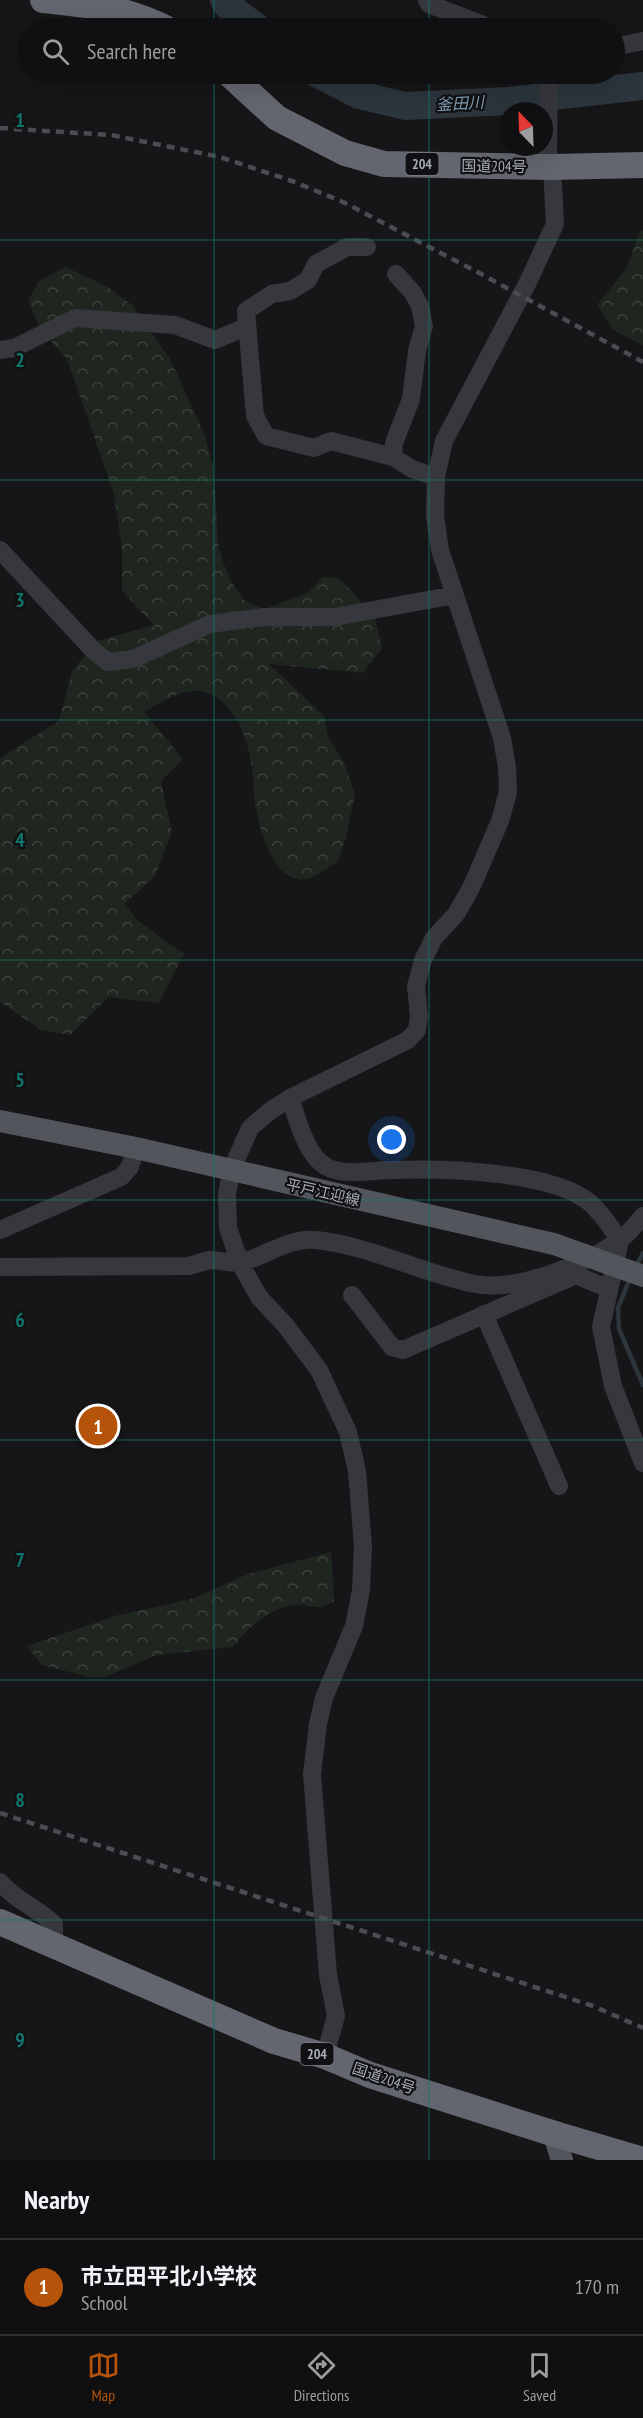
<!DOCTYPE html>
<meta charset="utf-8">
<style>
:root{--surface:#101012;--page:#19191b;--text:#f1f3f6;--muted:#9c9d9f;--line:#303032;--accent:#b45309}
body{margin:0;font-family:"PT Sans Narrow","Noto Sans JP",sans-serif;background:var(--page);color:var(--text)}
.compass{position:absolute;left:499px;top:102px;width:54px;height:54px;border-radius:50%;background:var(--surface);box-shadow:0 6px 24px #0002;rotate:337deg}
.you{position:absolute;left:392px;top:1140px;width:21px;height:21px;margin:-15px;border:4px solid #fff;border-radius:50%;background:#1a73e8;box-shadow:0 0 0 9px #1a73e833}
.badge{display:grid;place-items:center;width:39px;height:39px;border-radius:50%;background:var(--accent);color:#fff;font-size:20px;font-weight:700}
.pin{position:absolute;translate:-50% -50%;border:3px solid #fff;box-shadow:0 2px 6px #0006}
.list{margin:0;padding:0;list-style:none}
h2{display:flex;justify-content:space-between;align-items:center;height:78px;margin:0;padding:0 24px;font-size:26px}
h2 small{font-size:20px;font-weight:400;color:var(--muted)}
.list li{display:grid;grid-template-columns:39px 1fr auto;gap:18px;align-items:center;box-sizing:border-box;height:96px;padding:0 24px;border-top:2px solid var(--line)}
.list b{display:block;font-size:22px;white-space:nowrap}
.list p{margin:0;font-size:20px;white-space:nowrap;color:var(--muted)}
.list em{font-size:20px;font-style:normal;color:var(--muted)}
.icon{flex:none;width:33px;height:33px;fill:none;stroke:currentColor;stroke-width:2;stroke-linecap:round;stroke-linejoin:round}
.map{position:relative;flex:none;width:643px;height:2160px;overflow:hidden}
.search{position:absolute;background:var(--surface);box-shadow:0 6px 24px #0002;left:18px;right:18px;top:18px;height:66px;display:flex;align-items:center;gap:15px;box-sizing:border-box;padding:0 21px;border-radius:33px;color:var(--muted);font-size:22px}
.sheet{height:174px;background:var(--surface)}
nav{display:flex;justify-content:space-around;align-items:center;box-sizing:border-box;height:84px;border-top:2px solid var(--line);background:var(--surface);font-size:16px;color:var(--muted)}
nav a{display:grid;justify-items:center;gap:3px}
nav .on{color:var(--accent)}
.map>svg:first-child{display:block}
.forest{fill:url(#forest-crowns)}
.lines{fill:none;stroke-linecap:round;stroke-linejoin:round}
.stream{stroke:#2c353c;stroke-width:4.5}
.river{stroke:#2c353c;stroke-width:28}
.minor{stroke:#37383d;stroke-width:18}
.major{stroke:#53555c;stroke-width:22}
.highway{stroke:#63666e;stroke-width:26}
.rail{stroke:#4a4c52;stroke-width:4.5;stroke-dasharray:8 6;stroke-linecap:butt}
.major-bridge{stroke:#53555c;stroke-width:22}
.grid{fill:none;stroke:#0f766e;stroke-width:1.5;stroke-opacity:0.55}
.labels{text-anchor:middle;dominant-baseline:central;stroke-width:4.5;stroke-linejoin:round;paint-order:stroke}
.shield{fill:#111113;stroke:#7b7e86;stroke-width:1.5}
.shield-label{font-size:14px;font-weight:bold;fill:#a8adb8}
.street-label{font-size:15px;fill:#a8adb8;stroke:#111113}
.water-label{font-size:16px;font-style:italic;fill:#7f9bb3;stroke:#111113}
.grid-label{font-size:20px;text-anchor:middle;font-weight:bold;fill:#0f766e;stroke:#111113;stroke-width:4.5;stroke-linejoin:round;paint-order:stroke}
</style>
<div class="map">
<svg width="643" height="2160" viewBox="0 0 643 2160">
<defs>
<pattern id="forest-crowns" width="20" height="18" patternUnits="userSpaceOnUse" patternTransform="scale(1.5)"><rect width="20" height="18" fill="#1e261f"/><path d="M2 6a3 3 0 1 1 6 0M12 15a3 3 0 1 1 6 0" fill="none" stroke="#3c433d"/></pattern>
</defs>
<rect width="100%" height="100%" fill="#161618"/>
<path class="forest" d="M643,230V345L613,330L597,305L626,269L640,232Z
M65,267L108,287L133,306L170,359L204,433L214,470L218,543L223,562L232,583L244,600L265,609L307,593L323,577L338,578L349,588L375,619L382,648L363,673L269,664L324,716L328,737L343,760L355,794L346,838L338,861C330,866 316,878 306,879C273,884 259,828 255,802C253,793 254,784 253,775C250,743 234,692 195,691C178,691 158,704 144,712L183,759L161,781L172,832L155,876L125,903L136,919L184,954L159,1003L109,997L70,1035L41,1030L0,1002V758L59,721L72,671L97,641L154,625L122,591V549L114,494L67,359L40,329L28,301L38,282Z
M331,1552L334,1601C315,1613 312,1603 294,1605C267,1609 249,1627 233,1647L157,1655L107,1676L93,1678L42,1665L27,1646L115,1616L192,1599L248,1574Z"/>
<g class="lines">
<path class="stream" d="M635,1268L643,1253
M630,1278L618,1308L619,1329L643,1385"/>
<path class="river" d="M224,0L229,7L258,28
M318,74L359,95L405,106L509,101L643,86"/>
<path class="minor" d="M427,0L429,4L491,28
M614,47L643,41
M367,247H347L316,264L308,280L290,291L272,294L246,311L255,416L266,436L314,448L331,441L393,457
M396,274L413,293L420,306L424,326L417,351L411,399L394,443L393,457L412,469L436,477
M0,350L14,348L75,318L175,325L215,340L246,327
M0,550L95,652L108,662L133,659L210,624L264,617H335L455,595
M290,1098C298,1120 305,1153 325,1166C344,1177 372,1170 393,1170C441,1168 551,1171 589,1202C601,1212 611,1227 620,1241L601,1327L613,1386L643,1463
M0,1230L121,1177L130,1167L136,1148
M0,1267L189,1266C196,1264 204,1261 211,1260C221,1260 233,1265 243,1262C267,1255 291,1237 316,1240C371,1246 421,1273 475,1284C516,1292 583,1265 617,1242C627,1236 635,1225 643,1216
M352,1295L392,1347L403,1350L576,1275L609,1289
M484,1314L559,1486
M0,1882C15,1900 37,1908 54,1924V1946
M325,2056L336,2016L328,1975L312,1774L318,1724L324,1698L354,1626L361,1590L363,1546L357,1471L348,1432L319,1370L286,1326L259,1297L240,1263L228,1228L227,1194L231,1171L250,1128L270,1111L290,1098L408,1040L417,1030L419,1017L416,986L423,960L434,938L456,914L471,888L500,821L508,792L507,767L502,738L440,550L435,516L436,477L444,441L528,282L555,224L552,167L548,157L549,74"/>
<path class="major" d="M0,1121L136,1148L554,1244
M558,2135L557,2145L562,2160"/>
<path class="highway" d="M43,0C89,5 123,7 165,28
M229,74L277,118L345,153L384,164L552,167L643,165
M0,1922L274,2041L325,2056L370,2075L558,2135L643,2160"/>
<path class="rail" d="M0,128L111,135L220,157L292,181L343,202L483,275L643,362
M0,1813L593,2006L643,2028"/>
<path class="major-bridge" d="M554,1244L643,1276"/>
</g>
<path class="grid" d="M214,0V28M429,0V28M214,74V2160M429,74V2160M0,240H643M0,480H643M0,720H643M0,960H643M0,1200H643M0,1440H643M0,1680H643M0,1920H643"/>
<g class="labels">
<g class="shield">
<rect x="405.5" y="153" width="33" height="22" rx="4.5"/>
<rect x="300.5" y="2043" width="33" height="22" rx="4.5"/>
</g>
<g class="shield-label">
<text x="422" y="164">204</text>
<text x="317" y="2054">204</text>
</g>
<g class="street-label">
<text transform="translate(494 166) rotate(1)">国道204号</text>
<text transform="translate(323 1192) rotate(13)">平戸江迎線</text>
<text transform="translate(384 2078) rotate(19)">国道204号</text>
</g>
<g class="water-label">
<text transform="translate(460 103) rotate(-3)">釜田川</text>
</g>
</g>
<g class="grid-label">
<text x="20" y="127">1</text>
<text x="20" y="367">2</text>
<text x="20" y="607">3</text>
<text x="20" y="847">4</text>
<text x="20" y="1087">5</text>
<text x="20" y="1327">6</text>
<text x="20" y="1567">7</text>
<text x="20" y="1807">8</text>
<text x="20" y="2047">9</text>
</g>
</svg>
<svg class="compass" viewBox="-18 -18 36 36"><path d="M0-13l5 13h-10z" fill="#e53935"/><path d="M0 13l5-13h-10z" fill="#9c9d9f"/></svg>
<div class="you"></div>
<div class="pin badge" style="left:98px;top:1426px">1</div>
<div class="search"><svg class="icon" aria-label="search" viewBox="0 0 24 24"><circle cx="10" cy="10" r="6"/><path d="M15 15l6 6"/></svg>Search here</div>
</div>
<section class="sheet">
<h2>Nearby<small></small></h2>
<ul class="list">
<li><span class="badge">1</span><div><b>市立田平北小学校</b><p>School</p></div><em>170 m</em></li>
</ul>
</section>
<nav>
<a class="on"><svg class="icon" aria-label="map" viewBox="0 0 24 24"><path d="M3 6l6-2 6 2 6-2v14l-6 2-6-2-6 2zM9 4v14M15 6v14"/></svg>Map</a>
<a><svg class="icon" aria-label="directions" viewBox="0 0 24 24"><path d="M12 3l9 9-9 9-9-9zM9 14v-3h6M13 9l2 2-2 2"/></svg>Directions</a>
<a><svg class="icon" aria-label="saved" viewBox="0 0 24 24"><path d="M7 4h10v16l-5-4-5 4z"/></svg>Saved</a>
</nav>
